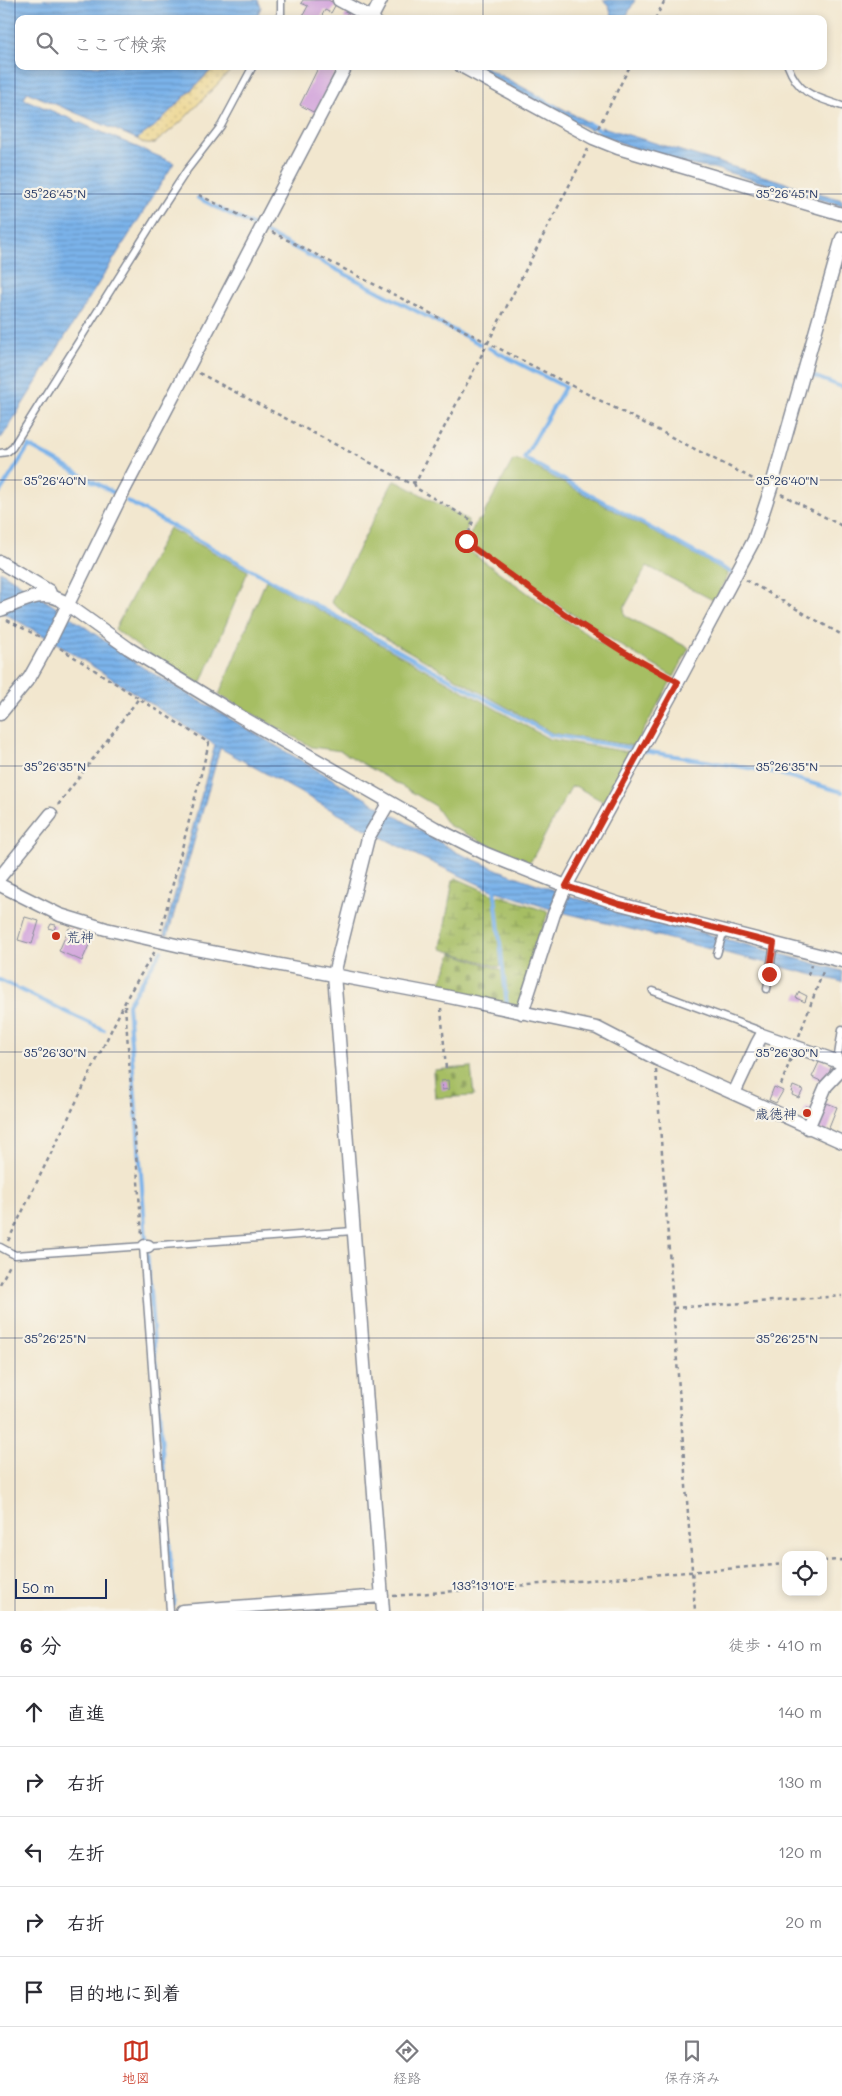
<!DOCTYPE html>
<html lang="ja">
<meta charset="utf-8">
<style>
:root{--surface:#fff;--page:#f2f2f3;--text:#2b2b33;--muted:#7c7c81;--line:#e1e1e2;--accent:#c8321e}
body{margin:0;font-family:Mali,"Klee One",sans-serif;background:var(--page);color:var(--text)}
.controls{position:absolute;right:15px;bottom:15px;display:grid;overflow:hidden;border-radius:10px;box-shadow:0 2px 8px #0003}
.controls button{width:45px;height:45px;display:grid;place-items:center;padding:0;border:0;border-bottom:1px solid var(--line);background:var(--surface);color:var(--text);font:25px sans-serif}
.scale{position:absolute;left:15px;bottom:12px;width:92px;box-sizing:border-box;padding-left:5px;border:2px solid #1b2f5e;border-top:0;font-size:14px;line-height:18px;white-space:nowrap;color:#1b2f5e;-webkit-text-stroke:4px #f7f3e8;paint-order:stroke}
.stop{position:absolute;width:15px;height:15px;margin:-11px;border:4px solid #c8321e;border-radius:50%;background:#fff}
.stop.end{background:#c8321e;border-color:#fff;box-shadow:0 1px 5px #0008}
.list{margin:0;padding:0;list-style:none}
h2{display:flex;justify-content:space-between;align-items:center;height:65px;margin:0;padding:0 20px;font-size:21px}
h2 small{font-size:16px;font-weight:400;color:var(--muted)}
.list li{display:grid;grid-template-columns:32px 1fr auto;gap:15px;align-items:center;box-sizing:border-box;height:70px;padding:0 20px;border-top:1px solid var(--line)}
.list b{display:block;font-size:19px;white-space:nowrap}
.list em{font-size:16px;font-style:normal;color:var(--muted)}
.icon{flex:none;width:28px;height:28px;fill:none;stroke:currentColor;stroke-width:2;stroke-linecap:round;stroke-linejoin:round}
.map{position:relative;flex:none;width:842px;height:1611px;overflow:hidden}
.search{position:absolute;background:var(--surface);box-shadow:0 2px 8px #0003;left:15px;right:15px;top:15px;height:55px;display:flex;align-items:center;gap:12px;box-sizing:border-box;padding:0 18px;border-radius:10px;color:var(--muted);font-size:19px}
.sheet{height:415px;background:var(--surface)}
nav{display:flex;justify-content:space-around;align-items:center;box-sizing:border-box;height:70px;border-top:1px solid var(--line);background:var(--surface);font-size:14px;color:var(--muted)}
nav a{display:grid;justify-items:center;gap:2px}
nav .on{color:var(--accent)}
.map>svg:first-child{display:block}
.green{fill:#a6be63;stroke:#607660}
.wetland{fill:url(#wetland-marsh);stroke:#607660}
.sand{fill:url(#sand-dots);stroke:#84847e}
.cemetery{fill:url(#cemetery-stones);stroke:#607660}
.water{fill:url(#water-rules);stroke:#4b71a4}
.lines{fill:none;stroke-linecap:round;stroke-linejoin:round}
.stream{stroke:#7bb3ea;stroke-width:4}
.building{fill:#ce9bda}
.service-casing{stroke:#868b96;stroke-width:9}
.minor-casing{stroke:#868b96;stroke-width:15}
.path{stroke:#868b96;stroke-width:2.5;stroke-dasharray:4 4;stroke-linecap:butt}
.service{stroke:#fff;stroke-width:6}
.minor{stroke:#fff;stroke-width:12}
.route{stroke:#c8321e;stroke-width:6}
.ticks{fill:none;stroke:#1b2f5e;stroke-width:1;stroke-opacity:0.45}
.poi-dot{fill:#c8321e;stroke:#f7f3e8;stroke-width:2}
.labels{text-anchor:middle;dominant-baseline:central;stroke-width:4.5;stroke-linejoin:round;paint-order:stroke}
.poi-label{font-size:14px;fill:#1b2f5e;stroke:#f7f3e8;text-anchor:start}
.ticks-label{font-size:12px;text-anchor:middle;fill:#1b2f5e;stroke:#f7f3e8;stroke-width:4.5;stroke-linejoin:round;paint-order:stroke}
</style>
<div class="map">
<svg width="842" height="1611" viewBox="0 0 842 1611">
<defs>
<pattern id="wetland-marsh" width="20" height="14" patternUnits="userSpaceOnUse" patternTransform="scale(1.25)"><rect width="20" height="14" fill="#a6be63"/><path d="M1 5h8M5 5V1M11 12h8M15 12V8" fill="none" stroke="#869b55"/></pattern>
<pattern id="sand-dots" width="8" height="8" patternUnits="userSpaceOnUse" patternTransform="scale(1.25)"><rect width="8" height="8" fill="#eeda9e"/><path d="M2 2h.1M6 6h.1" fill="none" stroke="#ccbb8a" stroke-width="1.8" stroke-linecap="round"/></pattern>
<pattern id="cemetery-stones" width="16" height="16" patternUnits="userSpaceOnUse" patternTransform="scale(1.25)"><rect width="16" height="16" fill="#a6be63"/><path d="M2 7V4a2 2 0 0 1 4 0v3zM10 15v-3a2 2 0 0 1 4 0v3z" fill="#869b55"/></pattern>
<pattern id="water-rules" width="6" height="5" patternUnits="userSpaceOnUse" patternTransform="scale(1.25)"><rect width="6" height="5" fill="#7bb3ea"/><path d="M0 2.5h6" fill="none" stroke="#6492c1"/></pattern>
</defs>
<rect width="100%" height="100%" fill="#f7f3e8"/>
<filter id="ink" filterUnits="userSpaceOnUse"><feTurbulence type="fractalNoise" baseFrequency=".02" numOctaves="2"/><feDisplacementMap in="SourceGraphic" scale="10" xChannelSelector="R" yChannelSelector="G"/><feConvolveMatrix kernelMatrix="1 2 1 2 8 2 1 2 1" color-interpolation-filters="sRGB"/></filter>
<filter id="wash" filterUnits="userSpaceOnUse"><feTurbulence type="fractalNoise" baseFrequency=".0096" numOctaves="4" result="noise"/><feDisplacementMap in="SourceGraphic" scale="20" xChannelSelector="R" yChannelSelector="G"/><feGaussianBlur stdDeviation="1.12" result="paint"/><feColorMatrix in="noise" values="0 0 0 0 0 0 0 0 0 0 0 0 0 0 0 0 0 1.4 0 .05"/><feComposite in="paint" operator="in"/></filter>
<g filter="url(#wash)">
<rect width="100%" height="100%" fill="#f2e7cf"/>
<path class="green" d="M513,460L525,462L727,572L728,575L715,600H713L647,566L624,608L625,616L689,648L674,677C603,637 537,591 470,544L468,539L476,522L481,519Z
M396,481L468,520L467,529L461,541L464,547L561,617L607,647L671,681L635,746L552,733L352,619L331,602L393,482Z
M169,528L248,571L201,684L141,649L115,629Z
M266,580L549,739L628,752L629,754L606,800L604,802L575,786L571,787L531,861L528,864L448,825L434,805L341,751L312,747L219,695Z"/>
<path class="wetland" d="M456,878L494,895L501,966L499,967L442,949L441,947L453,880Z
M499,895L548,912L520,1007L508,1004L496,898Z"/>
<path class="sand" d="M216,66H235L181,122L155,143C147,146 143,143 137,139L155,126Z"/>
<path class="cemetery" d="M452,953L502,970L506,1003L441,990L439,987Z
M471,1067L474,1096L435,1098L433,1072L435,1070Z"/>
<path class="water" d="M0,0H258L261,7L256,19H19V66H215L155,126L137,139L27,92L24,99L174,163L2,437L0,438Z
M603,0H635L627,15L621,17L612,16L609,6Z
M472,66H483L541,97L538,102Z
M554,104L593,125L591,130L551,109Z
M602,127L842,200V206L713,168C680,167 629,146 598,134Z
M0,571L72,618L142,667L458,853L501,871L576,898L842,971V982L554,910L487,888L416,855L364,828L220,748L168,935H164L215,745L55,642L0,611Z"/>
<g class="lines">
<path class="stream" d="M536,97L556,107
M589,124L603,132
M198,198L252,225
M266,233L480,344
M489,348L565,387L524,458L732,573
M808,374L842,387
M0,492L29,446L114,493
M127,501L551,735L636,749
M644,751L773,772L842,792
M494,886L507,1006
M161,951L128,1004L174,1605
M0,980L104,1030"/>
</g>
<g id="blocks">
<path class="building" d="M303,0H328L336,4L331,13L325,10L320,19H301L308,6L301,3Z
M346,14L356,19H344Z
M319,66H338L315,113L300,105Z
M25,917L39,921L32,944L18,940Z
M51,924L56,925L54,930L49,928Z
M69,928L92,938L82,961L59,951Z
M799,992L807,996L805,1002L796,998Z
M820,1060L832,1065L825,1083L812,1077Z
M448,1080L449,1089L442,1090L441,1081Z
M793,1086L803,1090L799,1098L792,1095L793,1092H791Z
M774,1087L783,1091L776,1103L769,1100Z
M824,1102L837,1107L827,1132L814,1127Z
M806,1106L813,1109L808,1119L802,1116Z"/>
</g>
</g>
<g filter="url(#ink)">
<use href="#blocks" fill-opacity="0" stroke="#868b96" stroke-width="1"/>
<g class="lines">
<g class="service-casing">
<path id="service" d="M278,19L281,14V0
M788,66C799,95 816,97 842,106
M0,453L7,452L12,448L157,216L187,170L221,126L253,66
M717,954L724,930
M767,989L774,943
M653,991L758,1030L762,1035
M837,1062L842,1029
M143,1246L170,1611
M148,1246L353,1231
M0,1247L15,1255L145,1246"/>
</g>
<g class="minor-casing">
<path id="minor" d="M339,0L374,19
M371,19L381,0
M461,66L593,138L618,148L842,214
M0,562L49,591L51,596
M0,610C21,603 39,589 61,600L128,648L231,711L435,828L484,853L566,886L620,904L842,961
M0,714L30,677L50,641L121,496L346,66
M0,877L51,814
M0,885L60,915L106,929L185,947L440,995L597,1028L657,1059L842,1142
M522,1013L554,914L566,886L678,682L754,540L771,488L842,238
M734,1093L757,1044L762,1035L842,1063
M808,1128L826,1086L842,1069
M145,1246H148
M182,1611L382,1596
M383,1611L334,974L368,838L389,802"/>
</g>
<path class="path" d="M655,19L665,0
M598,128L630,66
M199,195L252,221
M272,232L761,483
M199,373L409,483L416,482L588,149
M414,483L416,488L473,521L467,538L468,544C533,591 597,637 667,676
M781,494L842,526
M746,580L842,635
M7,620L40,637
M60,648L209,743L161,930
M58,805L139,698
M808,975L811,965
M125,1006L142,1235
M441,1008L446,1069
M799,1036L824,969
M656,1070L695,1611
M781,1085L791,1058
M8,1241L129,994L155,951
M0,1284L11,1263
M673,1308L842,1296
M823,1561L842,1560
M393,1596L786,1564"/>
<use href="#service" class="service"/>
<use href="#minor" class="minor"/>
</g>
</g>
<g class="lines" filter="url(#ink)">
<path class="route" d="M466,541L468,544L566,615L622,651L678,682L566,886L620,904L774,943L769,974"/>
</g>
<path class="ticks" d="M15,0V1611M483,0V19M483,66V1611M0,194H842M0,480H842M0,766H842M0,1052H842M0,1338H842"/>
<g class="poi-dot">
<circle cx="56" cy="936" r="5"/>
<circle cx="807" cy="1113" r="5"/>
</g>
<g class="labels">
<g class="poi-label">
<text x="66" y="936">荒神</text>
<text x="797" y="1113" text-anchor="end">歳徳神</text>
</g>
</g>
<g class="ticks-label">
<text x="55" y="198">35°26'45"N</text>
<text x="787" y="198">35°26'45"N</text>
<text x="55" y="485">35°26'40"N</text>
<text x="787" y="485">35°26'40"N</text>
<text x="55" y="771">35°26'35"N</text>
<text x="787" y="771">35°26'35"N</text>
<text x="55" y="1057">35°26'30"N</text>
<text x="787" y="1057">35°26'30"N</text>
<text x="55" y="1343">35°26'25"N</text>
<text x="787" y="1343">35°26'25"N</text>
<text x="483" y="1590">133°13'10"E</text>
</g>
</svg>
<div class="controls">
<button><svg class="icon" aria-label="locate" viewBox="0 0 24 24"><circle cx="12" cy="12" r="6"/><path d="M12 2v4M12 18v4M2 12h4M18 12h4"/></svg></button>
</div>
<div class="scale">50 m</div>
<div class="stop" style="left:466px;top:541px"></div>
<div class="stop end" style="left:769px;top:974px"></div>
<div class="search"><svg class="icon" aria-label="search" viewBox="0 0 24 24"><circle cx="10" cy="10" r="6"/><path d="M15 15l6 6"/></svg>ここで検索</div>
</div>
<section class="sheet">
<h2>6 分<small>徒歩 · 410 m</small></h2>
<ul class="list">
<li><svg class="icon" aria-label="ahead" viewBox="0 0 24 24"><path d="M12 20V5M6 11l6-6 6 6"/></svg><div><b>直進</b></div><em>140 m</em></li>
<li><svg class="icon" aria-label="right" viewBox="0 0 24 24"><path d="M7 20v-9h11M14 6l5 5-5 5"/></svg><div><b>右折</b></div><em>130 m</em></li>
<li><svg class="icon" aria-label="left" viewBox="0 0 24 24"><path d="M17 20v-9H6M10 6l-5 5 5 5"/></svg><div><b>左折</b></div><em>120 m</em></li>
<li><svg class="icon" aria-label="right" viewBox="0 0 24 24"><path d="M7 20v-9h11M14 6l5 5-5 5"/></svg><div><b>右折</b></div><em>20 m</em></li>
<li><svg class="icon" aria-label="arrive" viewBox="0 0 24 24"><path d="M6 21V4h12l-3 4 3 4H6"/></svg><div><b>目的地に到着</b></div></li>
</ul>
</section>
<nav>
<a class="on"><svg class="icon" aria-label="map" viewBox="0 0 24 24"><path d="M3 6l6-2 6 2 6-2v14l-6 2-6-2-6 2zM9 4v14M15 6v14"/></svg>地図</a>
<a><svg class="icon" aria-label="directions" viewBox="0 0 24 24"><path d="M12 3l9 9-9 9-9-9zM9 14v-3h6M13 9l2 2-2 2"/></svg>経路</a>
<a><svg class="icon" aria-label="saved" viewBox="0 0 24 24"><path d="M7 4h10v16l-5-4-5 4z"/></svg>保存済み</a>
</nav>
